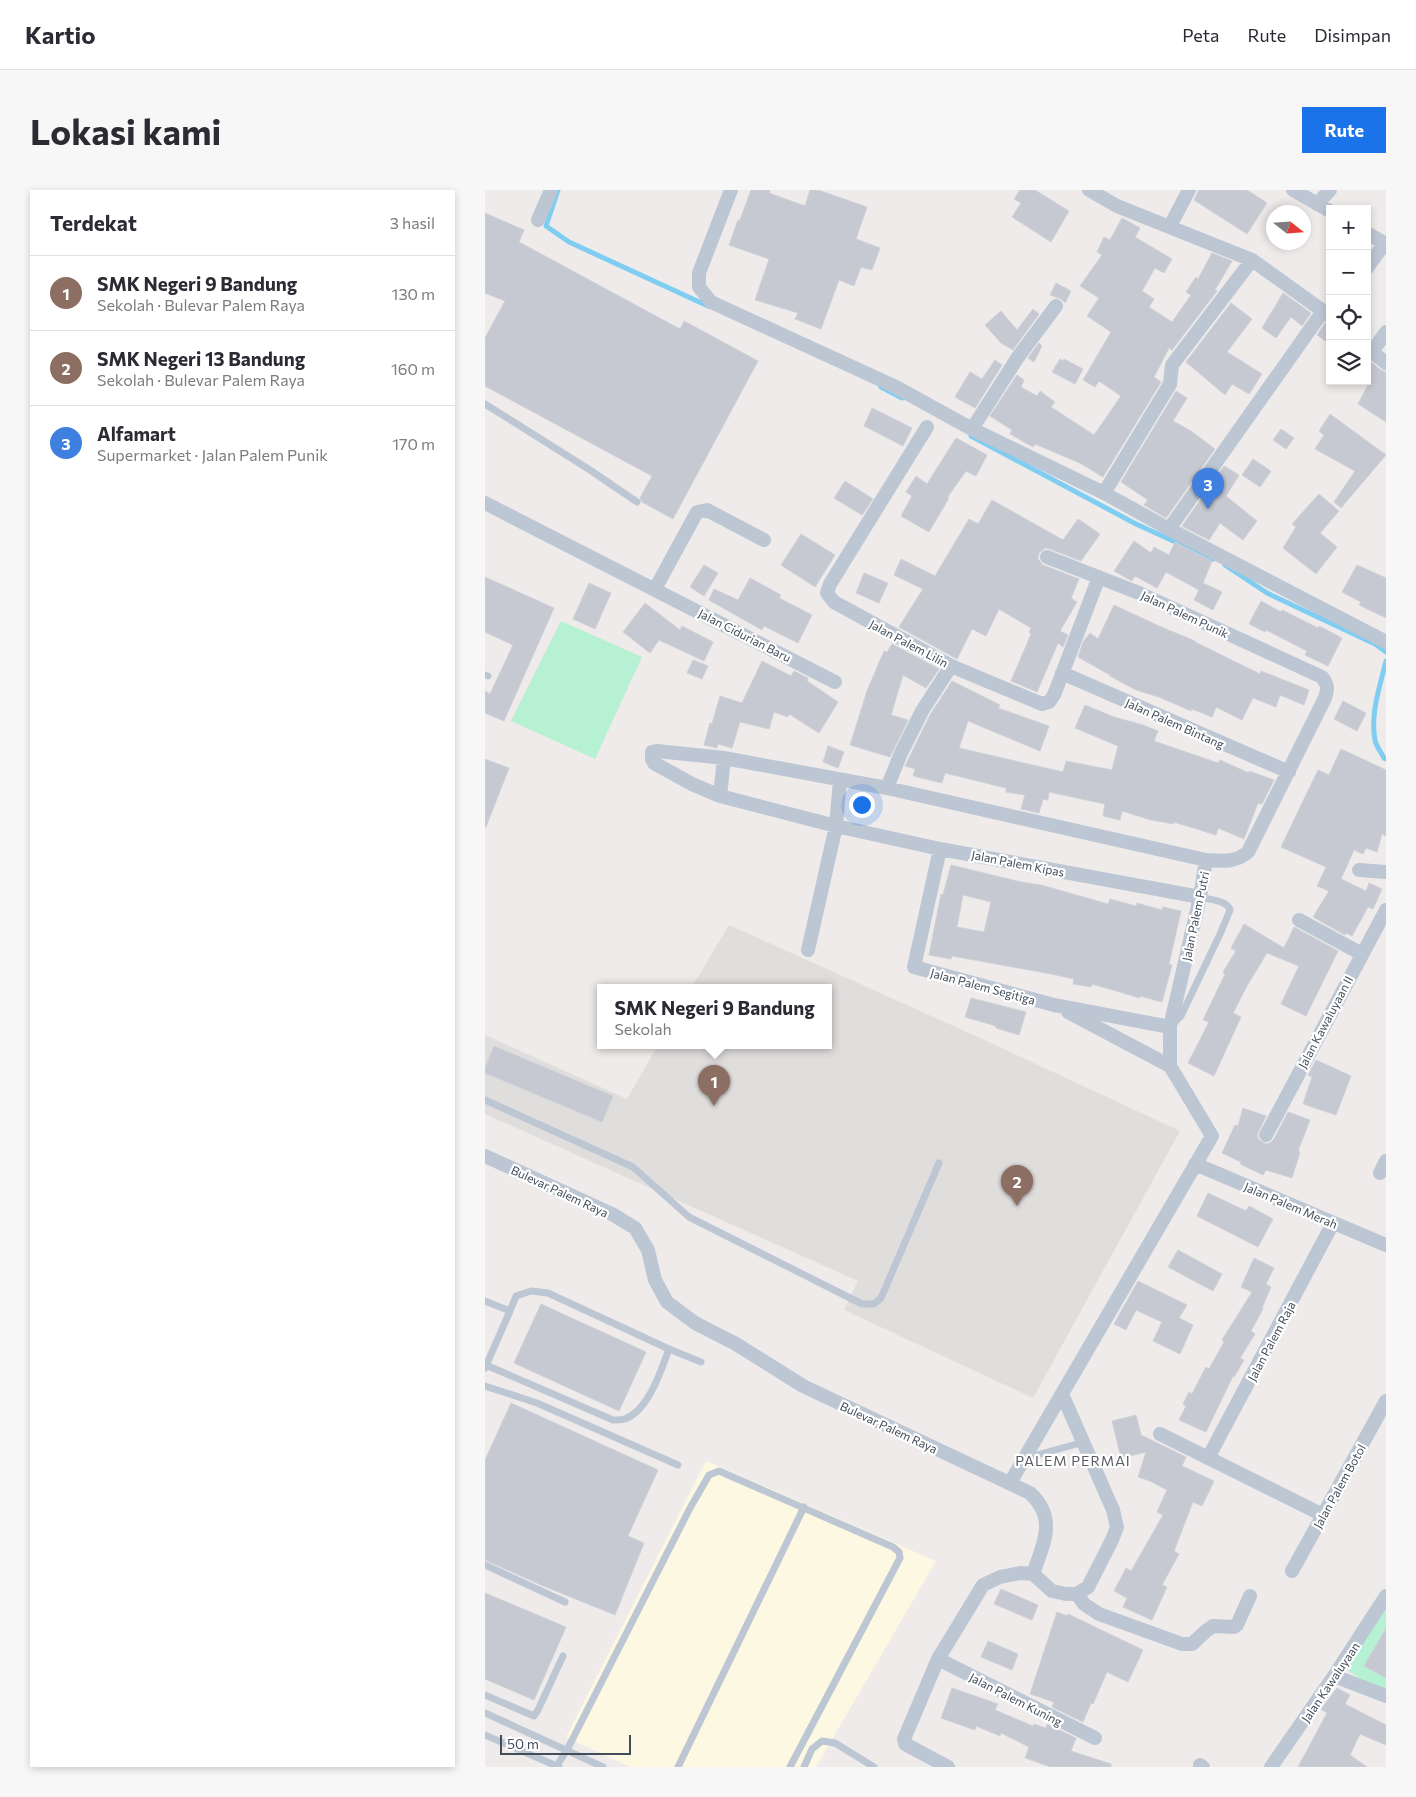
<!DOCTYPE html>
<html lang="id">
<meta charset="utf-8">
<style>
:root{--surface:#fff;--page:#f7f7f7;--text:#2b2b33;--muted:#7c7c81;--line:#e1e1e2;--accent:#1a73e8}
body{margin:0;font-family:Commissioner,sans-serif;background:var(--page);color:var(--text)}
.controls{position:absolute;right:15px;top:15px;display:grid;overflow:hidden;border-radius:0px;box-shadow:0 2px 8px #0003}
.controls button{width:45px;height:45px;display:grid;place-items:center;padding:0;border:0;border-bottom:1px solid var(--line);background:var(--surface);color:var(--text);font:25px sans-serif}
.compass{position:absolute;left:781px;top:15px;width:45px;height:45px;border-radius:50%;background:var(--surface);box-shadow:0 2px 8px #0003;rotate:107deg}
.scale{position:absolute;left:15px;bottom:12px;width:131px;box-sizing:border-box;padding-left:5px;border:2px solid #434d5a;border-top:0;font-size:14px;line-height:18px;white-space:nowrap;color:#434d5a;-webkit-text-stroke:4px #fff;paint-order:stroke}
.you{position:absolute;left:376px;top:614px;width:18px;height:18px;margin:-12px;border:4px solid #fff;border-radius:50%;background:#1a73e8;box-shadow:0 0 0 8px #1a73e833}
.badge{display:grid;place-items:center;width:32px;height:32px;border-radius:50%;background:var(--accent);color:#fff;font-size:16px;font-weight:700}
.pin{position:absolute;translate:-50% -41px;filter:drop-shadow(0 1px 2px #0008)}
.pin::after{content:'';position:absolute;top:26px;width:18px;height:15px;background:inherit;clip-path:polygon(0 0,100% 0,50% 100%)}
.popup{position:absolute;left:112px;top:794px;width:235px;height:65px;box-sizing:border-box;display:grid;place-content:center;border-radius:0px;background:var(--surface);filter:drop-shadow(0 1px 4px #0005);font-size:16px;white-space:nowrap;color:var(--muted)}
.popup b{font-size:19px;color:var(--text)}
.popup::after{content:'';position:absolute;left:50%;top:100%;margin-left:-10px;border:10px solid transparent;border-top-color:var(--surface)}
.list{margin:0;padding:0;list-style:none}
h2{display:flex;justify-content:space-between;align-items:center;height:65px;margin:0;padding:0 20px;font-size:21px}
h2 small{font-size:16px;font-weight:400;color:var(--muted)}
.list li{display:grid;grid-template-columns:32px 1fr auto;gap:15px;align-items:center;box-sizing:border-box;height:75px;padding:0 20px;border-top:1px solid var(--line)}
.list b{display:block;font-size:19px;white-space:nowrap}
.list p{margin:0;font-size:16px;white-space:nowrap;color:var(--muted)}
.list em{font-size:16px;font-style:normal;color:var(--muted)}
.icon{flex:none;width:28px;height:28px;fill:none;stroke:currentColor;stroke-width:2;stroke-linecap:round;stroke-linejoin:round}
.map{position:relative;flex:none;width:901px;height:1577px;overflow:hidden;border-radius:0px}
header{display:flex;align-items:center;gap:30px;box-sizing:border-box;height:70px;padding:0 25px;background:var(--surface);border-bottom:1px solid var(--line)}
header strong{font-size:24px}
nav{display:flex;gap:28px;margin-inline-start:auto;font-size:18px}
.intro{display:flex;align-items:center;justify-content:space-between;box-sizing:border-box;height:120px;padding:0 30px}
h1{margin:0;font-size:35px}
.button{padding:12px 22px;border-radius:0px;background:var(--accent);color:#fff;font-size:18px;font-weight:700}
main{display:flex;gap:30px;padding:0 30px}
aside{flex:1;background:var(--surface);border-radius:0px;box-shadow:0 2px 8px #0003}
.map>svg:first-child{display:block}
.commercial{fill:#fdf8e1}
.education{fill:#e0dddd}
.green{fill:#b5f1d2}
.lines{fill:none;stroke-linecap:round;stroke-linejoin:round}
.stream{stroke:#7fcdf1;stroke-width:5}
.building{fill:#c7c9d2;stroke:#cfd1d8;fill-rule:evenodd}
.service{stroke:#bdc6d3;stroke-width:7}
.minor{stroke:#bdc6d3;stroke-width:14}
.labels{text-anchor:middle;dominant-baseline:central;stroke-width:4.5;stroke-linejoin:round;paint-order:stroke}
.street-label{font-size:12px;fill:#434d5a;stroke:#fff}
.neighbourhood-label{font-size:14px;letter-spacing:1px;fill:#585b61;stroke:#fff}
</style>
<header>
<strong>Kartio</strong>
<nav><a>Peta</a><a>Rute</a><a>Disimpan</a></nav>
</header>
<div class="intro"><h1>Lokasi kami</h1><a class="button">Rute</a></div>
<main>
<aside>
<h2>Terdekat<small>3 hasil</small></h2>
<ul class="list">
<li><span class="badge" style="background:#8d6e63">1</span><div><b>SMK Negeri 9 Bandung</b><p>Sekolah · Bulevar Palem Raya</p></div><em>130 m</em></li>
<li><span class="badge" style="background:#8d6e63">2</span><div><b>SMK Negeri 13 Bandung</b><p>Sekolah · Bulevar Palem Raya</p></div><em>160 m</em></li>
<li><span class="badge" style="background:#3f7fe0">3</span><div><b>Alfamart</b><p>Supermarket · Jalan Palem Punik</p></div><em>170 m</em></li>
</ul>
</aside>
<div class="map">
<svg width="901" height="1577" viewBox="0 0 901 1577">
<rect width="100%" height="100%" fill="#efebeb"/>
<path class="commercial" d="M221,1271L451,1371L331,1577H145L81,1547Z"/>
<path class="education" d="M244,735L493,847L695,941L548,1208L359,1120L373,1091L0,924V845L142,909L173,855H343V797H207Z"/>
<path class="green" d="M76,431L157,467L110,569L26,531Z
M901,1412V1502L887,1497L861,1479Z"/>
<g class="lines">
<path class="stream" d="M73,0L61,36L84,52L223,116
M396,197L417,208
M486,246L651,334L728,369
M740,375L782,403L890,454L901,462
M901,471C895,496 885,524 890,550C891,556 896,562 899,568L901,569"/>
</g>
<path class="building" d="M266,0H285L284,3L320,16L325,0H333L382,17L371,49L395,58L387,80L376,77L369,96L354,90L336,139L310,129L313,123L270,110L284,69L244,55L253,30H255Z
M535,0H550L584,21L566,52L527,27L536,13L529,9Z
M714,0H762L782,13L762,44L709,10Z
M0,23L39,40L34,52L195,139L199,131L273,171L188,329L157,312L155,308L167,286L0,196V148L20,111L0,103Z
M637,28L655,38L650,47L687,69L679,83L670,78L657,101L669,109L664,117L687,132L706,105L701,102L711,87L713,89L727,63L747,71L730,100L732,101L687,160L684,158L669,187L676,192L618,287L595,273L550,254L548,257L525,244L527,240L505,226L532,185L539,190L536,197L552,206L555,201L570,212L566,217L609,245L636,206L614,191L610,197L598,190L626,142L602,126L614,108L595,96L617,65L612,62L619,47L625,50Z
M571,93L586,101L580,113L576,109L565,105Z
M798,103L826,123L817,136L806,127L791,148L777,138Z
M746,113L767,129L742,162L777,184L764,204L747,194L740,205L701,172Z
M548,119L554,124L528,160L516,153L500,135L516,121L532,140Z
M840,133L845,135V154L832,145Z
M554,153L557,156L549,172L543,168Z
M575,169L578,171L579,169L598,179L590,194L567,182Z
M882,169L896,180L901,182V232L873,214L883,195L878,192L882,191Z
M510,170L517,175L490,218L470,207L485,182L497,189Z
M691,201L702,208L688,231L706,241L730,259L681,328L659,315L663,310L636,292Z
M387,218L427,238L418,256L379,236Z
M845,224L901,265L856,318L849,312L870,281L830,259L839,245L834,241Z
M796,239L809,248L801,259L788,250Z
M471,248L502,265L491,286L481,281L462,308H464L444,342L416,326L427,306L421,302L431,286L442,294Z
M768,269L786,281L775,297L757,285Z
M739,276L754,285L741,306L772,331L758,350L735,333L724,350L697,336Z
M360,291L388,309L377,325L349,308Z
M834,304L854,321L835,343L852,357L831,384L798,358L811,337L807,334Z
M507,310L578,350L593,329L615,344L596,371L565,359L560,358L554,363L553,369L558,375L594,389L586,408L592,412L575,441L583,445L578,457L573,453L552,502L526,491L546,444L544,442L546,438L514,419L501,446L487,439L472,469L414,437L438,399L409,385L416,369L450,386L484,329L493,334Z
M316,344L350,365L330,397L296,375Z
M649,351L666,363L669,357L684,365L690,352L727,371L718,393L737,402L728,420L709,410L714,400L681,382L672,398L650,386L647,391L629,381Z
M219,375L233,383L219,406L205,397Z
M872,375L901,388V428L874,415L876,412L857,402Z
M379,383L403,393L394,413L371,403Z
M0,387L69,418L19,531L0,523V501L5,504L28,455L0,442Z
M265,388L296,405L294,408L327,425L313,453L279,436L277,440L224,410L229,399L253,410Z
M104,393L126,403L110,439L88,429Z
M776,411L796,422L797,420L833,438L834,436L857,448L843,476L820,465L822,461L781,440L780,442L764,434Z
M160,413L195,440L197,436L228,452L219,471L174,450L165,463L138,442Z
M629,415L674,436L710,451V452L775,484L776,481L824,500L819,515L795,505L791,517L768,508L757,530L731,517L727,527L707,519L706,521L674,507L651,500L625,486V485L593,467L598,452L605,443L613,449Z
M407,454L454,479L441,498L418,485L406,525L423,530L405,567L365,555L382,501L399,461L402,462Z
M208,470L223,476L217,489L202,483Z
M277,471L306,486L309,481L323,488L322,491L353,512L334,543L304,524L303,527L289,522L284,539L255,532L247,558L233,554L232,558L219,555L225,533L227,534L235,506L257,513Z
M467,491L515,515L513,518L564,536L555,561L483,531L474,558L578,582L581,571L627,580L633,556L590,538L600,515L629,527L658,535L673,541L669,551L733,573L735,570L764,583V581L789,590L777,614L773,613L759,649L733,638L731,645L689,632V634L666,630L637,621L635,630L618,626L620,614L564,602L563,610L558,609L554,623L536,619L540,605L521,602V598L460,583L457,593L428,586L430,579L420,576L445,525Z
M858,511L881,523L872,541L849,529Z
M343,556L359,562L353,578L338,572Z
M856,559L901,580V646L897,644L892,662L881,658L878,664L869,660L856,689L881,701L884,693L897,699L888,719L883,717L867,746L861,743L860,745L828,727L844,701L832,696L841,677L796,657L833,580L844,585Z
M0,569L24,578L1,637H0Z
M466,675L536,692L556,695L623,714L625,709L651,716L652,713L677,720L678,717L696,721L684,774L687,775L677,812L655,806V808L607,794L606,797L588,794L589,789L566,784L467,766L466,769L444,765L456,704L458,705ZM478,705L506,712L499,742L472,737Z
M759,734L799,758L809,737L853,761L821,826L796,814L814,776L782,763L762,796L748,823L756,827L729,886L703,873L724,832L718,830L740,784L738,782L751,761L746,758Z
M486,808L541,822L534,845L511,838V836L480,827Z
M9,856L128,906L117,932L0,883V878Z
M831,870L866,886L851,925L818,914L827,887L823,885Z
M758,918L781,926L772,945L774,950L781,954L785,953L789,949L803,922L825,930L813,961L815,962L807,988L781,980L778,985L755,974L756,972L737,963L750,935L753,936Z
M723,1003L761,1021L764,1016L788,1029L773,1057L712,1026Z
M693,1060L737,1084L728,1101L683,1077Z
M769,1068L789,1078L781,1094L786,1097L777,1118L778,1119L766,1141L770,1144L755,1168L759,1170L749,1187L748,1186L721,1242L694,1230L701,1216L698,1214L704,1202L707,1204L721,1177L724,1179L739,1152L737,1150L767,1102L756,1097Z
M653,1091L702,1115L694,1128L708,1135L695,1164L668,1151L677,1132L651,1120L641,1140L629,1134Z
M56,1114L161,1162L134,1221L29,1173Z
M26,1213L173,1280L143,1346L159,1353L130,1425L56,1395L0,1370V1270Z
M651,1225L656,1245L701,1267L697,1276L729,1291L717,1316L708,1312L689,1361L694,1364L677,1395L682,1397L667,1430L638,1417L642,1408L629,1401L641,1378L646,1381L678,1325L672,1322L682,1300L665,1291L653,1287L661,1262L636,1268L627,1231Z
M516,1399L553,1415L547,1430L509,1414Z
M0,1403L81,1437L49,1510L0,1489Z
M572,1422L582,1426L583,1424L658,1460L643,1492L622,1482L608,1514L606,1513L598,1532L567,1517L569,1512L545,1504Z
M901,1438V1488L879,1476Z
M503,1451L533,1464L527,1480L496,1467Z
M467,1498L513,1514L510,1520L548,1536L549,1534L561,1538L562,1534L591,1548L586,1561L626,1574V1577H566L540,1568L544,1557L516,1543L515,1546L491,1536L490,1540L456,1528Z
M852,1498L865,1505L860,1514L901,1535V1555L875,1544L865,1565L882,1577H813L842,1523L836,1519Z"/>
<g class="lines">
<path class="service" d="M0,214L105,280L152,312
M0,485L3,486
M688,834L696,826L736,742L745,720C742,710 725,710 715,707
M0,910L148,977L204,1027L377,1114H389L396,1108L454,973
M0,1111L25,1121L0,1178
M25,1121L31,1106L46,1101L63,1103L184,1159
M1,1175L128,1230C132,1230 137,1230 140,1229C164,1220 176,1180 184,1159L216,1172
M0,1196L52,1213L193,1275
M541,1268L599,1252
M0,1375L80,1412
M0,1505L49,1526L53,1520L78,1466
M0,1523L118,1577
M0,1545L74,1577
M71,1577L82,1560L205,1318L224,1285L234,1281L408,1357L414,1362L415,1368L305,1577
M193,1577L319,1317
M319,1577L327,1559L337,1551L350,1553L389,1577"/>
<path class="minor" d="M246,0L214,83V97L226,112L409,196L487,239L619,303L684,339L901,452
M604,0L632,16L767,70L845,126
M808,0L845,21
M832,14L845,0
M53,30L66,0
M685,36L704,0
M882,43L901,54
M882,78L900,53
M882,158L901,173
M887,162L901,142
M442,237L345,394L342,403L349,412L466,476L557,514L564,512L569,505L614,387
M487,239L533,167L571,116
M619,303L685,194L687,175L767,70
M0,313L350,492
M684,339L838,121
M562,367L654,403L837,487C843,495 843,498 840,508L763,662C750,673 737,671 721,670L402,598L239,568L172,561L167,562V569L169,573L207,594L235,606L351,636L455,659L715,707
M170,399L212,322L222,320L279,350
M577,483L804,582
M402,598L416,563L437,521L466,476
M235,606L239,568
M455,659L429,777L569,815L685,837
M874,680L901,682
M814,730L877,764
M323,760L351,636L355,590
M583,822L685,876
M781,945L901,720
M0,966L127,1024L150,1038L163,1060L170,1090L182,1112L210,1133L251,1154L318,1196L545,1303C573,1329 558,1354 548,1384
M710,974L901,1055
M895,983L901,971
M675,1244L838,1325
M723,1268L848,1033
M525,1293L727,946L685,876V837L715,707L721,670
M807,1381L901,1211
M548,1384L567,1401L581,1404H592L603,1397L627,1350L632,1337L628,1320L577,1204
M592,1404L599,1414L614,1424L697,1454H707L721,1441L728,1436L749,1437L752,1435L765,1406
M453,1469L610,1548
M849,1486L901,1506
M715,1575L718,1577
M463,1577L420,1554L419,1549L453,1469L498,1395L515,1387L535,1383L548,1384
M786,1577L849,1486L901,1406"/>
</g>
<g class="labels">
<g class="street-label">
<text transform="translate(700 424) rotate(25)">Jalan Palem Punik</text>
<text transform="translate(260 445) rotate(27)">Jalan Cidurian Baru</text>
<text transform="translate(424 453) rotate(28)">Jalan Palem Lilin</text>
<text transform="translate(690 533) rotate(24)">Jalan Palem Bintang</text>
<text transform="translate(533 673) rotate(11)">Jalan Palem Kipas</text>
<text transform="translate(710 726) rotate(-78)">Jalan Palem Putri</text>
<text transform="translate(498 796) rotate(15)">Jalan Palem Segitiga</text>
<text transform="translate(840 832) rotate(-62)">Jalan Kawaluyaan II</text>
<text transform="translate(75 1001) rotate(25)">Bulevar Palem Raya</text>
<text transform="translate(806 1015) rotate(23)">Jalan Palem Merah</text>
<text transform="translate(786 1151) rotate(-62)">Jalan Palem Raja</text>
<text transform="translate(404 1237) rotate(25)">Bulevar Palem Raya</text>
<text transform="translate(854 1296) rotate(-61)">Jalan Palem Botol</text>
<text transform="translate(845 1492) rotate(-56)">Jalan Kawaluyaan</text>
<text transform="translate(531 1509) rotate(27)">Jalan Palem Kuning</text>
</g>
<g class="neighbourhood-label">
<text x="588" y="1270">PALEM PERMAI</text>
</g>
</g>
</svg>
<div class="controls">
<button>+</button>
<button>−</button>
<button><svg class="icon" aria-label="locate" viewBox="0 0 24 24"><circle cx="12" cy="12" r="6"/><path d="M12 2v4M12 18v4M2 12h4M18 12h4"/></svg></button>
<button><svg class="icon" aria-label="layers" viewBox="0 0 24 24"><path d="M12 4l9 5-9 5-9-5zM3 14l9 5 9-5"/></svg></button>
</div>
<svg class="compass" viewBox="-18 -18 36 36"><path d="M0-13l5 13h-10z" fill="#e53935"/><path d="M0 13l5-13h-10z" fill="#7c7c81"/></svg>
<div class="scale">50 m</div>
<div class="you"></div>
<div class="pin badge" style="left:229px;top:916px;background:#8d6e63">1</div>
<div class="popup"><b>SMK Negeri 9 Bandung</b>Sekolah</div>
<div class="pin badge" style="left:532px;top:1016px;background:#8d6e63">2</div>
<div class="pin badge" style="left:723px;top:319px;background:#3f7fe0">3</div>
</div>
</main>
